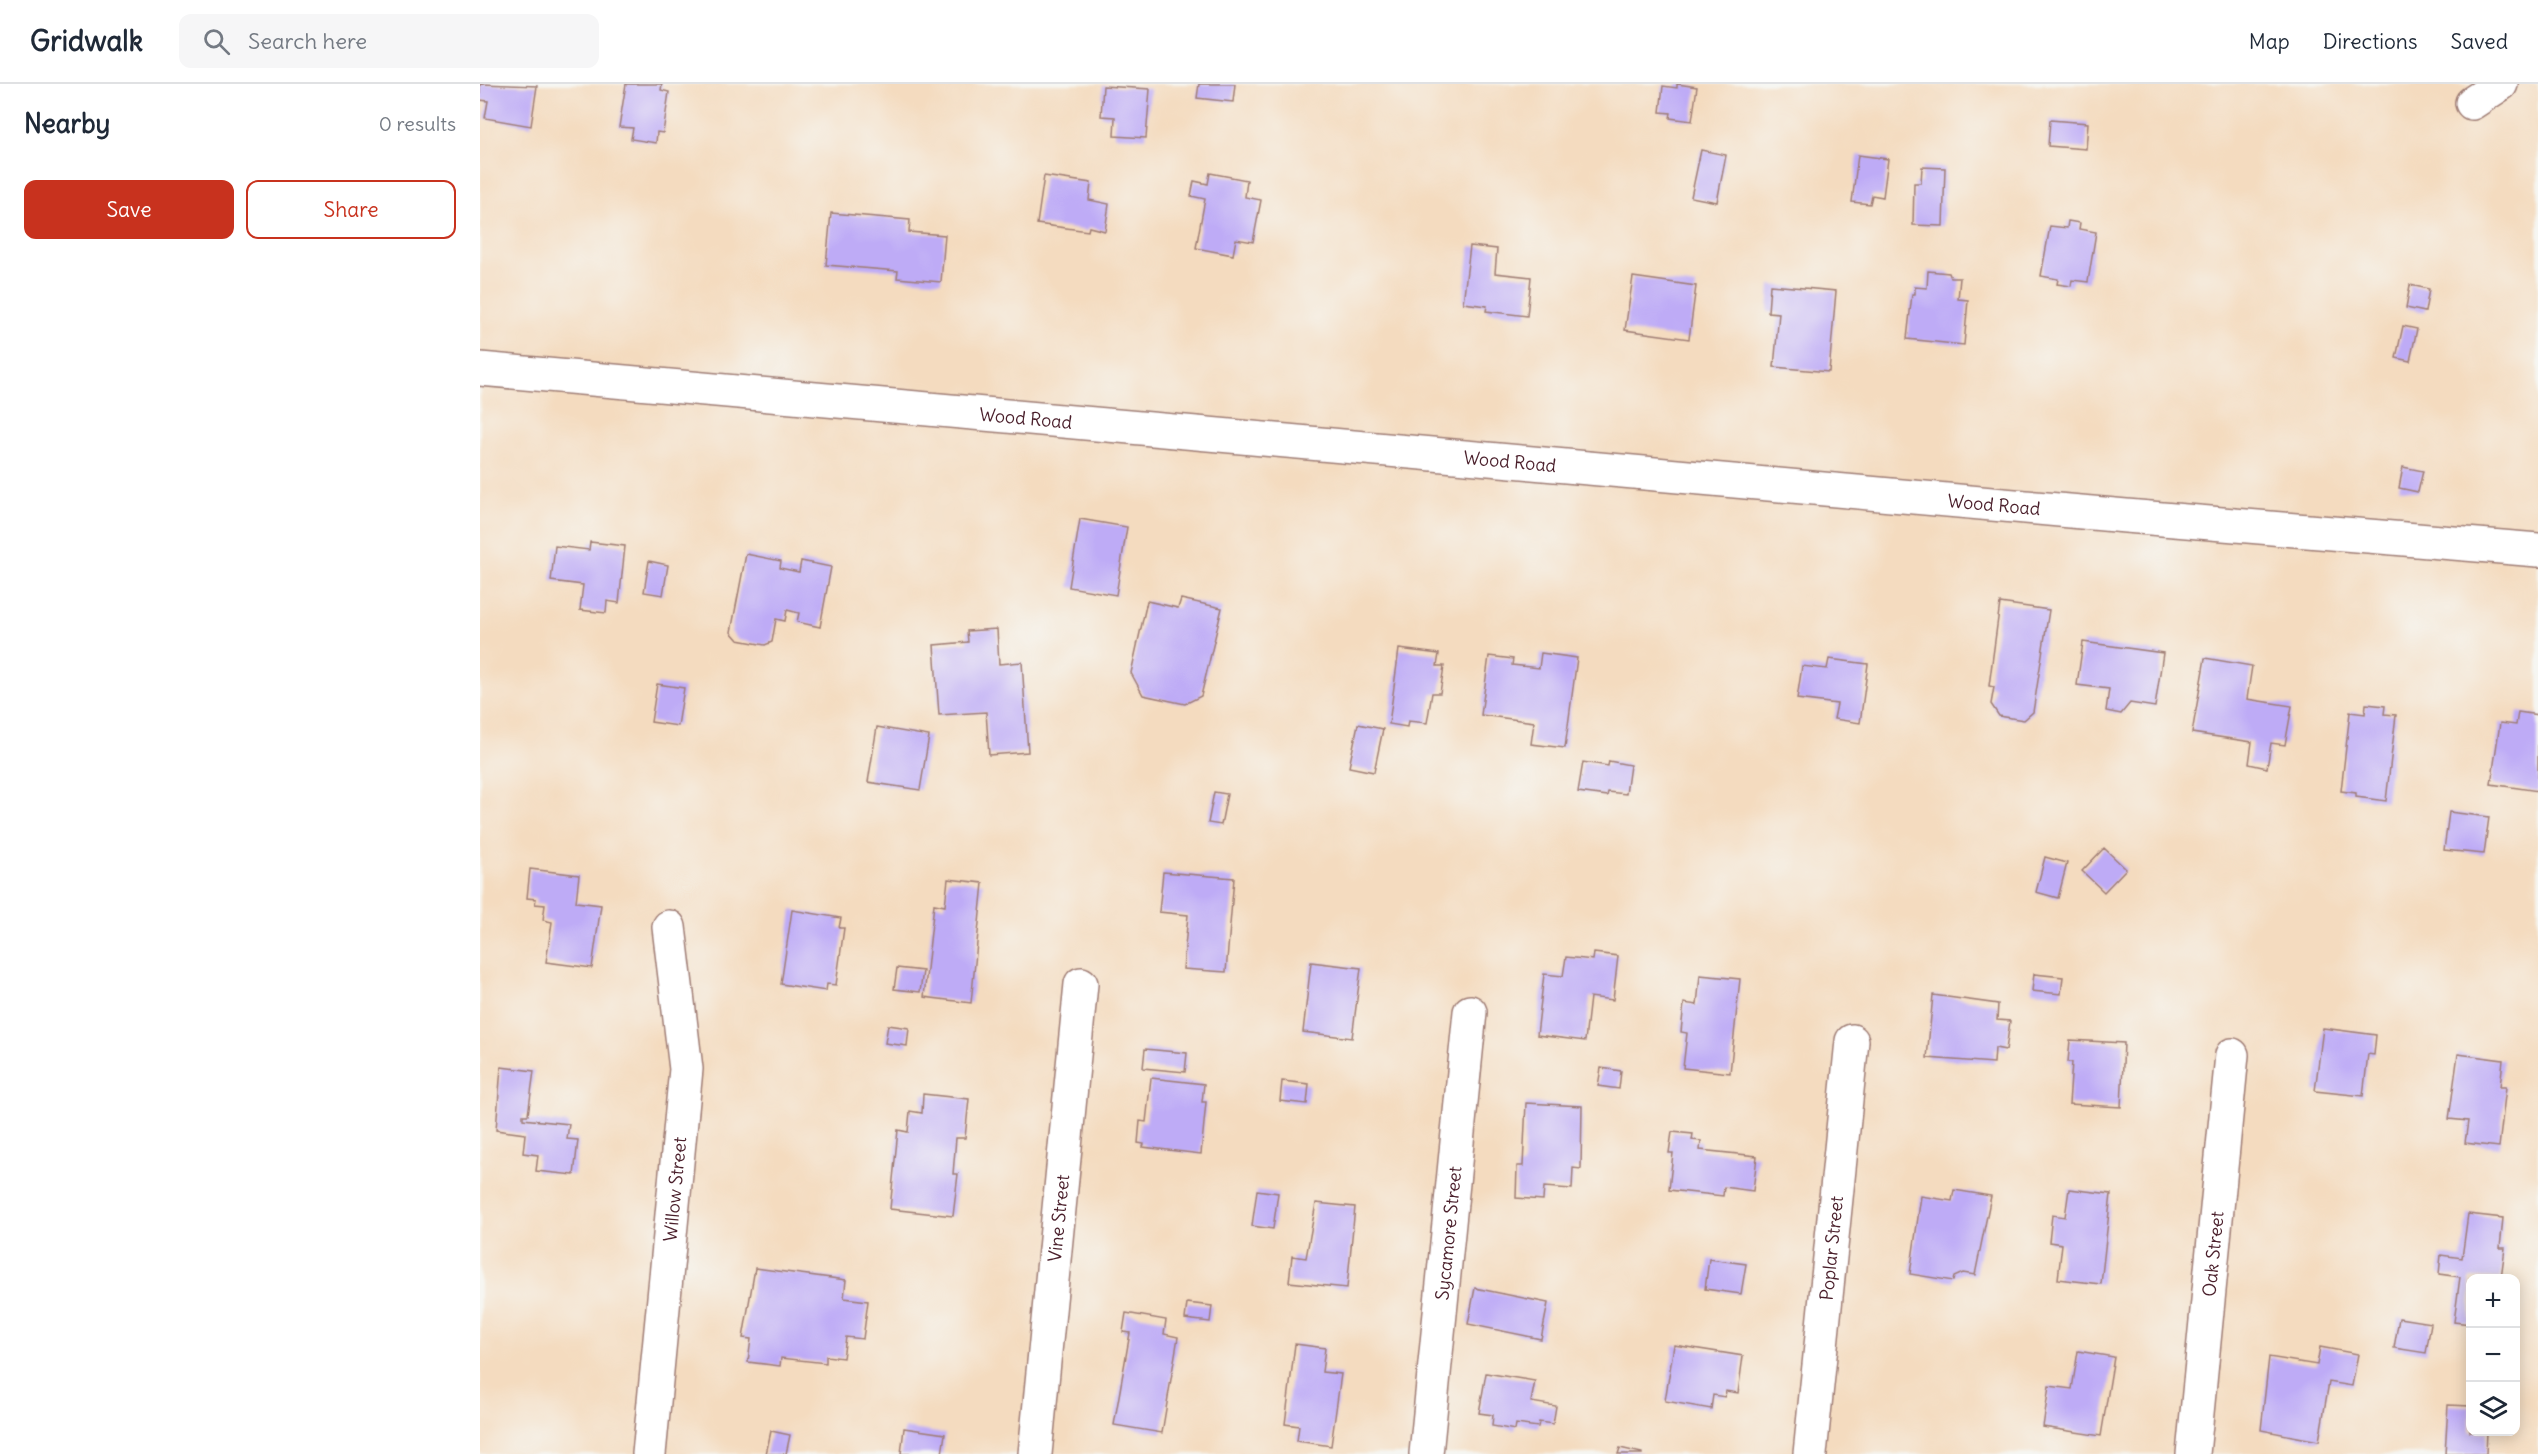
<!DOCTYPE html>
<meta charset="utf-8">
<style>
:root{--surface:#fff;--page:#f6f6f7;--text:#1f2937;--muted:#747a83;--line:#e0e1e3;--accent:#c8321e}
body{margin:0;font-family:Delius,sans-serif;background:var(--page);color:var(--text)}
.controls{position:absolute;right:18px;bottom:18px;display:grid;overflow:hidden;border-radius:12px;box-shadow:0 3px 15px #0003}
.controls button{width:54px;height:54px;display:grid;place-items:center;padding:0;border:0;border-bottom:2px solid var(--line);background:var(--surface);color:var(--text);font:30px sans-serif}
.list{margin:0;padding:0;list-style:none}
h2{display:flex;justify-content:space-between;align-items:center;height:78px;margin:0;padding:0 24px;font-size:26px}
h2 small{font-size:20px;font-weight:400;color:var(--muted)}
.actions{display:flex;gap:12px;padding:18px 24px}
.actions a{flex:1;padding:14px 0;border:2px solid var(--accent);border-radius:12px;text-align:center;font-size:21px;color:var(--accent)}
.actions .main{background:var(--accent);color:#fff}
.icon{flex:none;width:33px;height:33px;fill:none;stroke:currentColor;stroke-width:2;stroke-linecap:round;stroke-linejoin:round}
.map{position:relative;flex:none;width:2058px;height:1370px;overflow:hidden}
header{display:flex;align-items:center;gap:36px;box-sizing:border-box;height:84px;padding:0 30px;background:var(--surface);border-bottom:2px solid var(--line)}
header strong{font-size:28px}
nav{display:flex;gap:33px;margin-inline-start:auto;font-size:21px}
.search{width:420px;height:54px;background:var(--page);display:flex;align-items:center;gap:15px;box-sizing:border-box;padding:0 21px;border-radius:12px;color:var(--muted);font-size:22px}
main{display:flex}
aside{flex:1;background:var(--surface)}
.map>svg:first-child{display:block}
.building{fill:#beabf6}
.lines{fill:none;stroke-linecap:round;stroke-linejoin:round}
.street-casing{stroke:#9f7d75;stroke-width:36}
.street{stroke:#fff;stroke-width:33}
.labels{text-anchor:middle;dominant-baseline:central;stroke-width:6;stroke-linejoin:round;paint-order:stroke}
.street-label{font-size:18px;fill:#4a1f2b;stroke:#f6f6f2}
</style>
<header>
<strong>Gridwalk</strong>
<div class="search"><svg class="icon" aria-label="search" viewBox="0 0 24 24"><circle cx="10" cy="10" r="6"/><path d="M15 15l6 6"/></svg>Search here</div>
<nav><a>Map</a><a>Directions</a><a>Saved</a></nav>
</header>
<main>
<aside>
<h2>Nearby<small>0 results</small></h2>
<ul class="list">
</ul>
<div class="actions"><a class="main">Save</a><a>Share</a></div>
</aside>
<div class="map">
<svg width="2058" height="1370" viewBox="0 0 2058 1370">
<rect width="100%" height="100%" fill="#f6f6f2"/>
<filter id="ink" filterUnits="userSpaceOnUse"><feTurbulence type="fractalNoise" baseFrequency=".0167" numOctaves="2"/><feDisplacementMap in="SourceGraphic" scale="12" xChannelSelector="R" yChannelSelector="G"/><feConvolveMatrix kernelMatrix="1 2 1 2 8 2 1 2 1" color-interpolation-filters="sRGB"/></filter>
<filter id="wash" filterUnits="userSpaceOnUse"><feTurbulence type="fractalNoise" baseFrequency=".008" numOctaves="4" result="noise"/><feDisplacementMap in="SourceGraphic" scale="24" xChannelSelector="R" yChannelSelector="G"/><feGaussianBlur stdDeviation="1.35" result="paint"/><feColorMatrix in="noise" values="0 0 0 0 0 0 0 0 0 0 0 0 0 0 0 0 0 1.4 0 .05"/><feComposite in="paint" operator="in"/></filter>
<g filter="url(#wash)">
<rect width="100%" height="100%" fill="#f4dbbf"/>
<g id="blocks">
<path class="building" d="M0,0L57,2L51,42L5,34L8,17L0,16Z
M146,0H182L181,6L189,8L183,49L177,48L176,59L151,55L153,44L139,43Z
M719,0H755L753,18L717,14Z
M1197,0L1217,3L1212,37L1190,34L1191,29L1180,28L1183,2L1197,4Z
M623,2L670,5L666,54L634,52L635,33L621,32Z
M1570,36L1608,39L1606,65L1568,62Z
M1221,66L1246,71L1237,118L1211,113Z
M1378,71L1408,75L1403,113L1392,111L1390,120L1372,118Z
M1442,83L1465,84L1463,142L1433,141L1434,99H1441Z
M730,89L767,96L765,113L781,116L773,158L756,155L753,171L716,164L725,115L711,112L714,97L728,100Z
M564,92L611,99L609,116L629,120L625,147L609,143L608,147L557,140Z
M351,129L430,136L429,148L465,151L461,198L417,194L418,187L346,181Z
M1588,137L1600,139L1599,145L1616,148L1608,198L1592,196L1591,202L1577,200L1578,195L1561,192L1570,142L1587,144Z
M990,162L1017,165L1015,189L1051,193L1047,232L1006,227L1007,222L983,219Z
M1448,187L1469,189L1471,194H1480L1478,215L1488,216L1484,261L1427,255L1432,210H1435V203L1447,204Z
M1153,193L1216,202L1209,255L1145,246Z
M1290,201L1356,207L1349,288L1294,283L1299,229L1288,228Z
M1930,201L1949,205L1945,228L1926,224Z
M1923,242L1937,245L1930,277L1916,274Z
M1923,383L1943,387L1938,408L1919,404Z
M600,435L647,443L636,511L589,503Z
M110,458L145,462L139,519L127,517L126,529L100,526L103,501L71,497L75,462L109,466Z
M266,470L301,477L300,484L319,488L321,477L351,483L340,543L317,538L319,529L307,526L305,537L296,535L292,558L285,561L258,556L251,548Z
M169,477L188,481L183,511L164,508Z
M701,515L742,524L721,612L705,620L663,611L651,589L667,517L698,524Z
M1520,519L1569,526L1553,628L1544,636L1519,632L1511,620L1514,603L1509,602Z
M517,545L519,580L542,578L548,668L509,671L506,628L459,631L454,561L488,558L487,547Z
M1603,558L1683,569L1675,623L1650,619L1641,630L1626,627L1629,605L1597,601Z
M919,565L959,570L957,582H964L960,609H952L947,639L928,637L927,643L909,640Z
M1061,569L1097,574L1085,664L1051,660L1054,638L1001,631L1009,572L1033,575L1032,581L1059,584Z
M1725,574L1772,582L1767,615L1812,622L1805,661L1791,659L1787,684L1769,680L1772,658L1712,649Z
M1349,575L1388,580L1380,639L1354,635L1357,620L1317,615L1322,582L1347,585Z
M177,600L204,604L198,642L171,638Z
M1886,620L1905,622L1904,630L1916,631L1906,717L1876,713V709L1861,707L1870,628L1885,630Z
M2038,628L2058,631V707L2011,700L2020,639L2036,641Z
M878,640L903,645L894,688L869,683Z
M397,643L449,652L440,706L388,698Z
M1129,677L1150,681L1146,710L1128,708L1127,712L1098,708L1103,678L1128,682Z
M734,708L747,710L741,741L728,739Z
M1969,728L2009,733L2004,770L1964,766Z
M1624,764L1646,785L1624,808L1602,787Z
M1565,773L1587,779L1578,814L1556,808Z
M50,785L99,791L96,818L121,821L112,884L66,878L72,838L63,836L65,821L55,820L56,815L47,814Z
M683,788L754,794L746,888L703,885L708,831L679,828Z
M468,795L503,799L491,919L444,913L454,820L465,822Z
M312,826L361,834L359,844H364L356,901L347,900L346,907L301,900Z
M1114,869L1138,872L1133,916L1110,913L1105,957L1057,951L1064,890L1083,892L1086,873L1113,876Z
M831,878L881,884L872,954L823,948Z
M417,884L443,887L440,908L414,905Z
M1554,890L1583,893L1581,910L1552,907Z
M1220,891L1260,895L1250,989L1203,984L1207,949L1201,948L1204,919L1217,921Z
M1453,911L1518,920L1517,936L1530,937L1526,966L1515,964L1514,979L1447,974Z
M408,941L429,944L427,962L405,959Z
M1843,944L1896,951L1894,971L1888,970L1883,1012L1835,1007Z
M1590,956L1644,959L1641,1023L1589,1020L1592,978H1588Z
M665,965L707,969L705,988L663,984Z
M1978,970L2023,976L2020,1003H2026L2019,1063L1985,1059L1988,1037L1969,1035Z
M21,983L54,987L48,1031H43V1035L89,1040L87,1055L98,1056L94,1091L56,1087L58,1071L43,1069L45,1050L16,1046Z
M1121,984L1141,987L1139,1005L1118,1002Z
M671,994L724,1000L722,1018H726L721,1070L663,1063L664,1060L658,1059L660,1037L666,1038Z
M802,997L829,1000L827,1020L800,1017Z
M443,1010L489,1015L485,1054H476L473,1090H478L473,1132L410,1125L418,1046L428,1048L430,1027L442,1029Z
M1046,1019L1102,1022L1101,1085L1093,1084L1092,1105L1064,1103L1063,1116L1036,1114L1037,1082H1043Z
M1192,1048L1213,1050L1212,1056L1221,1057L1220,1066L1277,1072L1273,1107L1244,1103L1243,1112L1189,1106L1193,1069H1189Z
M1589,1105L1631,1110L1621,1200L1578,1195L1582,1160L1569,1158L1572,1131L1585,1133Z
M777,1106L798,1109L793,1145L772,1142Z
M1474,1106L1511,1112L1495,1191L1483,1189L1474,1193L1473,1197L1430,1190L1441,1112L1472,1117Z
M836,1119L875,1123L867,1204L809,1198L812,1172L826,1174Z
M1988,1130L2023,1134L2020,1164H2025L2021,1194H1990V1240L1974,1238L1980,1193L1959,1190L1961,1171L1982,1174Z
M1229,1175L1266,1180L1261,1210L1225,1205Z
M275,1184L366,1196L364,1214L388,1217L383,1255L366,1253L363,1274L346,1272V1279L301,1274L300,1282L268,1278L271,1255L263,1254Z
M995,1204L1068,1219L1061,1255L988,1240Z
M707,1219L732,1222L730,1238L705,1235Z
M646,1229L686,1236L684,1250L698,1253L682,1349L634,1341L650,1249L643,1248Z
M1919,1234L1951,1239L1946,1269L1914,1264Z
M815,1260L845,1264L842,1288L861,1290L851,1362L817,1357L819,1342L805,1340Z
M1194,1261L1263,1272L1258,1309L1246,1307L1245,1313L1233,1311L1231,1325L1185,1317Z
M1840,1263L1878,1270L1872,1302L1849,1298L1839,1357L1781,1346L1789,1273L1837,1281Z
M1598,1267L1634,1273L1621,1352L1563,1343L1569,1302L1592,1305Z
M1006,1289L1055,1297L1051,1318L1076,1322L1073,1340L1059,1338L1058,1343L1036,1340L1035,1346L1012,1342L1013,1331L999,1329Z
M1968,1321L1990,1322V1348H2007L2006,1370H1965Z
M424,1344L465,1350L462,1370H421Z
M291,1347L310,1351L306,1370H286Z
M1140,1364L1162,1369V1370H1138Z"/>
</g>
</g>
<g filter="url(#ink)">
<use href="#blocks" fill-opacity="0" stroke="#9f7d75" stroke-width="1.5"/>
<g class="lines">
<g class="street-casing">
<g id="street">
<path d="M1992,19L2021,0"/>
<path id="s1" d="M0,285L1646,432L2058,466"/>
<path id="s2" d="M169,1370L206,985L189,843"/>
<path id="s3" d="M555,1370L601,900"/>
<path id="s4" d="M946,1370L990,928"/>
<path id="s5" d="M1330,1370L1372,957"/>
<path id="s6" d="M1713,1370L1752,971"/>
</g>
</g>
<use href="#street" class="street"/>
</g>
</g>
<g class="labels">
<g class="street-label">
<text stroke="none"><textPath href="#s1" startOffset="548">Wood Road</textPath></text>
<text stroke="none"><textPath href="#s1" startOffset="1034">Wood Road</textPath></text>
<text stroke="none"><textPath href="#s1" startOffset="1520">Wood Road</textPath></text>
<text stroke="none"><textPath href="#s2" startOffset="266">Willow Street</textPath></text>
<text stroke="none"><textPath href="#s3" startOffset="237">Vine Street</textPath></text>
<text stroke="none"><textPath href="#s4" startOffset="222">Sycamore Street</textPath></text>
<text stroke="none"><textPath href="#s5" startOffset="207">Poplar Street</textPath></text>
<text stroke="none"><textPath href="#s6" startOffset="201">Oak Street</textPath></text>
</g>
</g>
</svg>
<div class="controls">
<button>+</button>
<button>−</button>
<button><svg class="icon" aria-label="layers" viewBox="0 0 24 24"><path d="M12 4l9 5-9 5-9-5zM3 14l9 5 9-5"/></svg></button>
</div>
</div>
</main>
